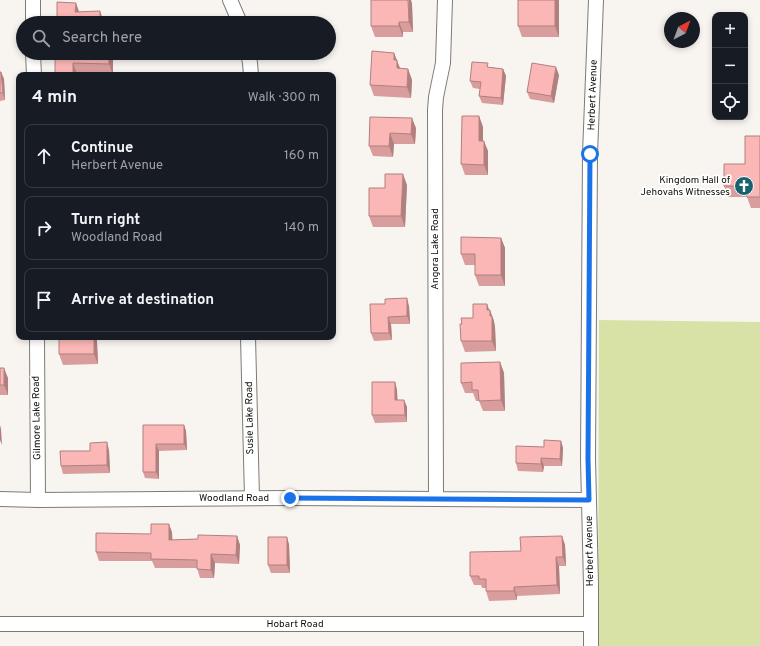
<!DOCTYPE html>
<meta charset="utf-8">
<style>
:root{--surface:#171b24;--page:#242831;--text:#f1f3f6;--muted:#9ea1a6;--line:#363941}
body{margin:0;font-family:Overpass,sans-serif;background:var(--page);color:var(--text)}
.controls{position:absolute;right:12px;top:12px;display:grid;overflow:hidden;border-radius:8px;box-shadow:0 2px 6px #0003}
.controls button{width:36px;height:36px;display:grid;place-items:center;padding:0;border:0;border-bottom:1px solid var(--line);background:var(--surface);color:var(--text);font:20px sans-serif}
.compass{position:absolute;left:664px;top:12px;width:36px;height:36px;border-radius:50%;background:var(--surface);box-shadow:0 2px 6px #0003;rotate:41deg}
.stop{position:absolute;width:12px;height:12px;margin:-9px;border:3px solid #1a73e8;border-radius:50%;background:#fff}
.stop.end{background:#1a73e8;border-color:#fff;box-shadow:0 1px 4px #0008}
.list{margin:0;padding:0;list-style:none}
h2{display:flex;justify-content:space-between;align-items:center;height:52px;margin:0;padding:0 16px;font-size:17px}
h2 small{font-size:13px;font-weight:400;color:var(--muted)}
.list li{display:grid;grid-template-columns:26px 1fr auto;gap:12px;align-items:center;box-sizing:border-box;height:64px;margin:0 8px 8px;padding:0 8px;border:1px solid var(--line);border-radius:8px}
.list b{display:block;font-size:15px;white-space:nowrap}
.list p{margin:0;font-size:13px;white-space:nowrap;color:var(--muted)}
.list em{font-size:13px;font-style:normal;color:var(--muted)}
.icon{flex:none;width:22px;height:22px;fill:none;stroke:currentColor;stroke-width:2;stroke-linecap:round;stroke-linejoin:round}
.map{position:relative;flex:none;width:760px;height:646px;overflow:hidden}
.search{position:absolute;background:var(--surface);box-shadow:0 2px 6px #0003;left:16px;top:16px;width:320px;height:44px;display:flex;align-items:center;gap:10px;box-sizing:border-box;padding:0 14px;border-radius:22px;color:var(--muted);font-size:15px}
.panel{position:absolute;background:var(--surface);box-shadow:0 2px 6px #0003;left:16px;top:72px;width:320px;height:268px;border-radius:8px}
.map>svg:first-child{display:block}
.green{fill:#d9e2a6}
.lines{fill:none;stroke-linecap:round;stroke-linejoin:round}
.street-casing{stroke:#7e7b77;stroke-width:16}
.street{stroke:#fff;stroke-width:14}
.wall{fill:#d89d9c}
.shaded-wall{fill:#b0807f}
.building{fill:#fbb7b5;stroke:#b0807f}
.route{stroke:#1a73e8;stroke-width:5}
.labels{text-anchor:middle;dominant-baseline:central;stroke-width:3.5;stroke-linejoin:round;paint-order:stroke}
.street-label{font-size:10px;fill:#0e0d0b;stroke:#fff}
.poi-label{font-size:10px;fill:#0e0d0b;stroke:#fff;text-anchor:end}
</style>
<div class="map">
<svg width="760" height="646" viewBox="0 0 760 646">
<rect width="100%" height="100%" fill="#f8f5f0"/>
<path class="green" d="M599,320L760,322V646H598Z"/>
<g class="lines">
<g class="street-casing">
<path id="street" d="M33,0V23
M230,0L240,23
M33,53L34,75
M248,53L250,63L251,75
M37,337L38,500
M248,337L252,498
M0,499L38,500L290,498L589,500
M436,499L435,110L436,97L443,63L445,0
M0,624H591
M591,646V585L588,459L590,154L596,0"/>
</g>
<use href="#street" class="street"/>
</g>
<path class="wall" d="M371,0H411L412,4L413,32H403V37H375L371,26Z
M559,0V37H522L518,26Z
M55,53H113V75L77,74V75H56Z
M394,53L400,68L408,69L412,80L411,98L374,96L370,85Z
M489,67L503,69L506,76L503,105L482,103L479,96L480,89L473,88L470,81Z
M0,72H1L4,79L5,100L0,101Z
M559,75L554,103L530,99L527,92Z
M479,116L483,127V141L488,151V175H465L461,164Z
M370,117L416,128L415,144H394L393,157L373,156L369,146Z
M760,136V208H751L747,197H728L724,186L745,164Z
M407,185L405,227H373L369,216Z
M501,238L505,248V286H479L475,275V265H465L461,254Z
M370,304L409,306L410,324H391L392,340L374,341L371,333Z
M487,304L494,321V323L495,327L496,351L465,352L461,341L462,324L473,318Z
M94,337H96L97,341L98,364L63,365L59,354Z
M500,362L504,373L505,411H483L479,401H476L473,393H465L461,383Z
M0,368L8,378V395H0Z
M395,382L397,390V400H404L407,407V422L375,423L372,415Z
M143,425H184L186,431L187,450L159,451V479L145,478L143,472Z
M561,441L563,448L562,466H544L543,472L518,471L516,463L544,447Z
M109,450L110,473L63,474L61,466Z
M172,532V540L198,539L237,536L240,545L239,564L215,563L214,578H200L197,568H155L152,561H99L96,552L151,534Z
M562,536L565,545L566,566H559L560,594L517,596V600L489,601L486,591V588H482L481,585H474L470,576L521,551Z
M289,544L290,573H271L268,565Z"/>
<path class="shaded-wall" d="M409,0H411L412,4L413,32L409,22Z
M555,0H559V37L555,26Z
M76,3L80,14L75,12Z
M100,11L104,22L100,20Z
M399,22L403,32V37L399,26Z
M109,53H113V75L109,64Z
M394,53L401,71V79L394,60Z
M73,63L77,74V75H74L73,74Z
M556,67L559,75L554,103L551,96Z
M408,69L412,80L411,98L407,87Z
M503,69L506,76L503,105L501,98Z
M1,72L4,79L5,100L3,93Z
M479,116L483,127V152L479,141Z
M412,118L416,128L415,144L411,134Z
M390,133L394,144L393,157L389,146Z
M484,141L488,151V175L484,165Z
M403,174L407,185L405,227L401,216Z
M501,238L505,248V286L501,275Z
M407,298L409,306L410,324L407,316Z
M487,304L490,314V310L494,321L495,327L496,351L492,341L487,310Z
M388,317L391,324L392,340L389,333Z
M94,337H96L97,341L98,364L94,354Z
M500,362L504,373L505,411L501,400Z
M4,368L8,378V395L4,385Z
M395,382L397,390L398,407L395,400Z
M404,400L407,407V422L405,415Z
M0,425L1,429L2,445L0,440Z
M184,425L186,431L187,450L184,444Z
M561,441L563,448L562,466L560,459Z
M107,442L109,450L110,473L107,465Z
M156,444L159,451V479L156,472Z
M541,458L544,466L543,472L541,464Z
M169,524L172,532L173,549L169,540Z
M237,536L240,545L239,564L236,555Z
M562,536L565,545L566,566L563,557Z
M287,537L289,544L290,573L287,565Z
M211,554L215,563L214,578L211,570Z
M556,557L559,566L560,594L557,585Z
M514,587L517,596V600L514,591Z"/>
<path class="building" d="M371,0H408L409,22H399V26H371Z
M518,0H555V26H518Z
M57,2L76,3L75,12L100,11V20H106V23H57Z
M372,51L394,53V60H397V68L408,69L407,87L370,85Z
M55,53H109V64L73,63V74H55Z
M472,62L488,63L487,67L503,69L501,98L479,96L481,82L470,81Z
M532,63L556,67L551,96L527,92Z
M0,72H1L3,93H0Z
M462,116H479V141H484V165L461,164Z
M370,117L412,118L411,134L390,133L389,146H369Z
M745,136H760V197H747V186H724V164H745Z
M385,174H403L401,216H369V188H385Z
M461,237L501,238V275H475V254H461Z
M407,298V316L388,317L389,333H371L370,304H385V299Z
M473,304H487V310H490V316H492V341H461L460,324H462L461,318H473Z
M59,337H94V354H59Z
M500,362L501,400L479,401L478,390H472V382L461,383V363Z
M0,368H4V385H0Z
M372,382H395V400H404L405,415H372Z
M143,425H184V444H156V472H143Z
M544,440L561,441L560,459L541,458V464L516,463V446L544,447Z
M107,442V465L61,466L60,451H90V443Z
M151,524H169V540L198,539V535L237,536L236,555L211,554V570L197,569V560L151,559V553L96,552V533L151,534Z
M562,536L563,557H556L557,585L514,587V591H486V579H479V576H470V552L521,551L520,537Z
M268,537H287V565H268Z"/>
<g class="lines">
<path class="route" d="M290,498L589,500L588,459L590,154"/>
</g>
<defs>
<g id="church-disc" transform="scale(1)"><circle r="9.5" fill="#16626e" stroke="#fff"/><path d="M-1.2-6h2.4v3.5h3.3v2.4h-3.3V6h-2.4V-.1h-3.3v-2.4h3.3Z" fill="#fff"/></g>
</defs>
<g fill-rule="evenodd">
<use href="#church-disc" x="744" y="186"/>
</g>
<g class="labels">
<g class="street-label">
<text transform="translate(593 95) rotate(-88)">Herbert Avenue</text>
<text transform="translate(435 249) rotate(-90)">Angora Lake Road</text>
<text transform="translate(37 418) rotate(-91)">Gilmore Lake Road</text>
<text transform="translate(250 418) rotate(-91)">Susie Lake Road</text>
<text x="234" y="498">Woodland Road</text>
<text transform="translate(590 551) rotate(-91)">Herbert Avenue</text>
<text x="295" y="624">Hobart Road</text>
</g>
<g class="poi-label">
<text x="730" y="180">Kingdom Hall of<tspan x="730" dy="12">Jehovahs Witnesses</tspan></text>
</g>
</g>
</svg>
<div class="controls">
<button>+</button>
<button>−</button>
<button><svg class="icon" aria-label="locate" viewBox="0 0 24 24"><circle cx="12" cy="12" r="6"/><path d="M12 2v4M12 18v4M2 12h4M18 12h4"/></svg></button>
</div>
<svg class="compass" viewBox="-18 -18 36 36"><path d="M0-13l5 13h-10z" fill="#e53935"/><path d="M0 13l5-13h-10z" fill="#9ea1a6"/></svg>
<div class="stop" style="left:590px;top:154px"></div>
<div class="stop end" style="left:290px;top:498px"></div>
<div class="search"><svg class="icon" aria-label="search" viewBox="0 0 24 24"><circle cx="10" cy="10" r="6"/><path d="M15 15l6 6"/></svg>Search here</div>
<section class="panel">
<h2>4 min<small>Walk · 300 m</small></h2>
<ul class="list">
<li><svg class="icon" aria-label="ahead" viewBox="0 0 24 24"><path d="M12 20V5M6 11l6-6 6 6"/></svg><div><b>Continue</b><p>Herbert Avenue</p></div><em>160 m</em></li>
<li><svg class="icon" aria-label="right" viewBox="0 0 24 24"><path d="M7 20v-9h11M14 6l5 5-5 5"/></svg><div><b>Turn right</b><p>Woodland Road</p></div><em>140 m</em></li>
<li><svg class="icon" aria-label="arrive" viewBox="0 0 24 24"><path d="M6 21V4h12l-3 4 3 4H6"/></svg><div><b>Arrive at destination</b></div></li>
</ul>
</section>
</div>
